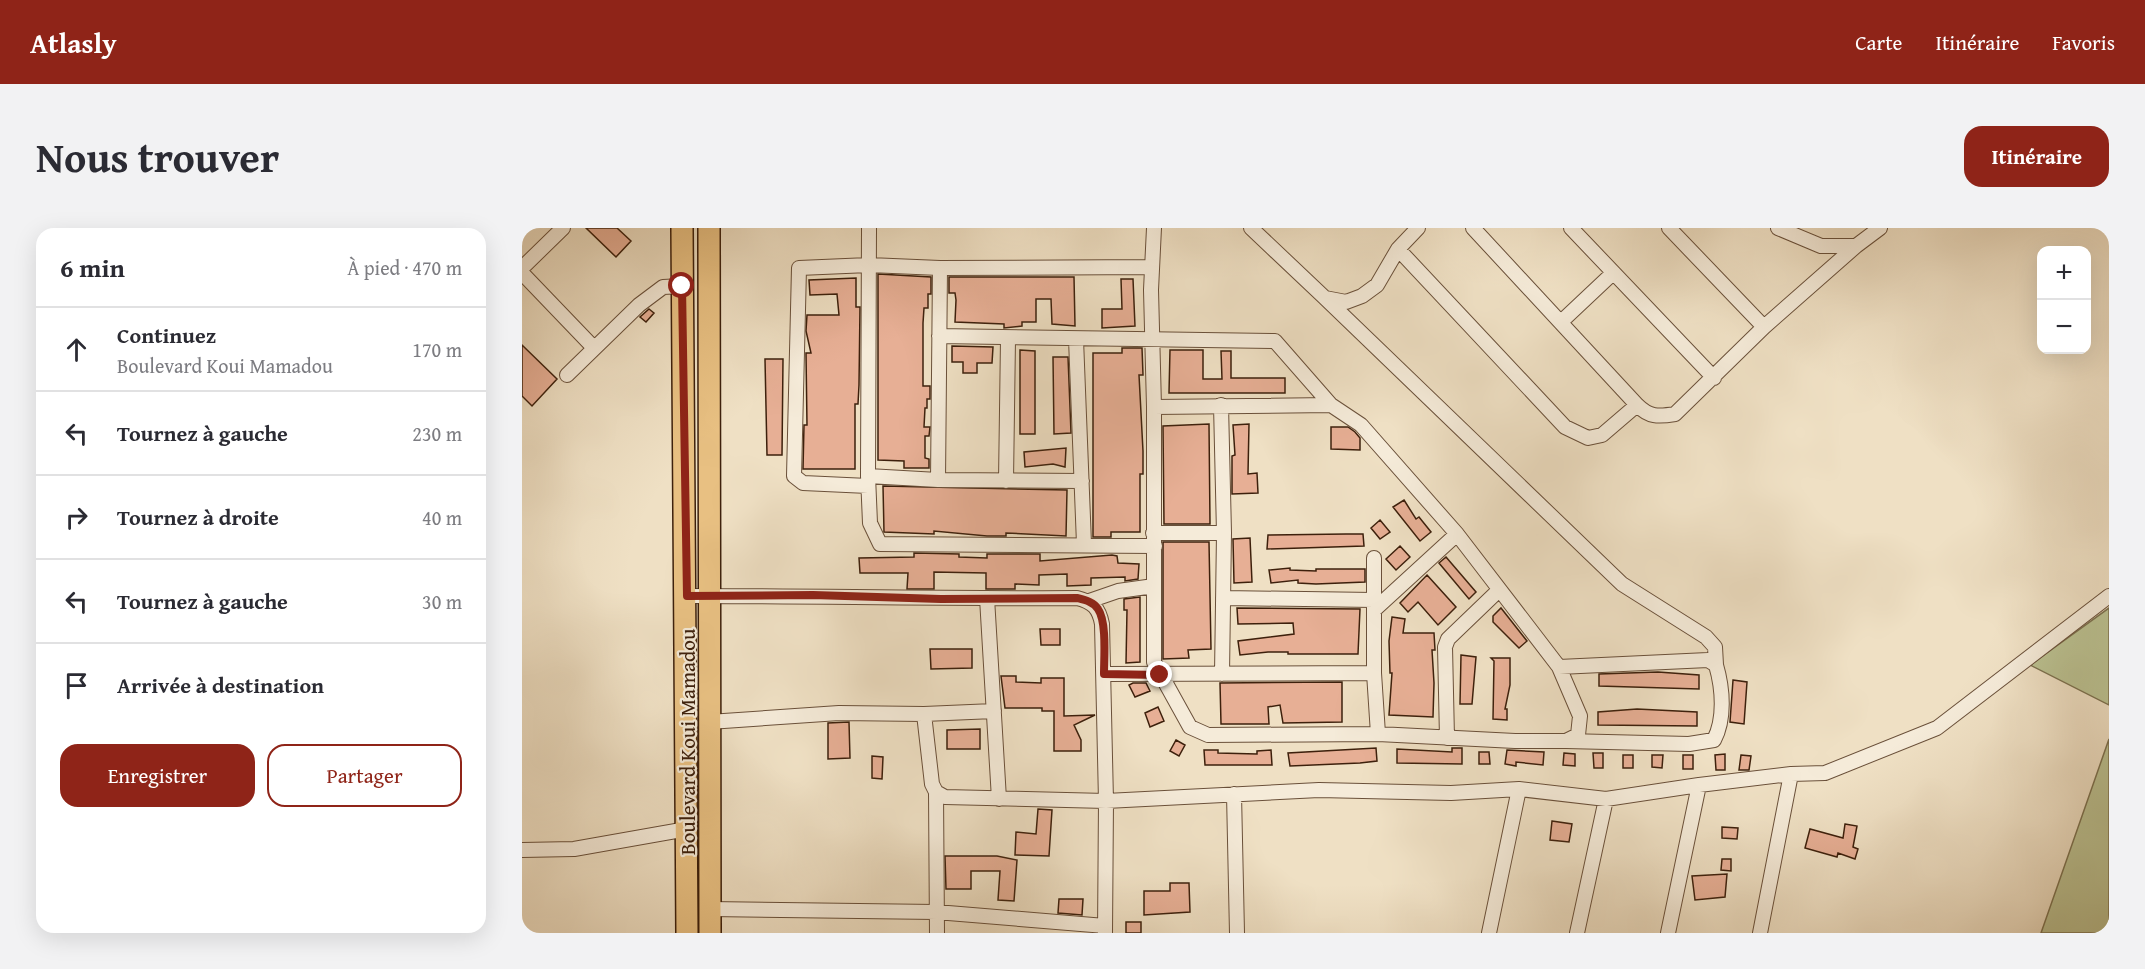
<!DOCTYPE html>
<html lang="fr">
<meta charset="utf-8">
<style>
:root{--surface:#fff;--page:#f2f2f3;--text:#2b2b33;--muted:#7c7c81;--line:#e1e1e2;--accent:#8f2418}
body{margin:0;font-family:"Gentium Book Plus",serif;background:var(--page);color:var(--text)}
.controls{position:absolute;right:18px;top:18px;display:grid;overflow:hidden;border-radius:12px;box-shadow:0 6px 24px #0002}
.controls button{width:54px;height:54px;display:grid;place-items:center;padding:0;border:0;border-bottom:2px solid var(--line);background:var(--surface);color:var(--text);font:30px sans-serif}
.stop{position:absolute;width:18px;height:18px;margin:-14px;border:4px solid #8f2418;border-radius:50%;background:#fff}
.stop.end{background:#8f2418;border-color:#fff;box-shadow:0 2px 6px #0008}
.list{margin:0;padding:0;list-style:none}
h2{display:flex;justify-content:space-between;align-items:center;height:78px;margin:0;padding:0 24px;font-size:26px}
h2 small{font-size:20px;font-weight:400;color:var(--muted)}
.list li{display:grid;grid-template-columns:39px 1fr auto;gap:18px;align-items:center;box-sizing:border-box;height:84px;padding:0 24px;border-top:2px solid var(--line)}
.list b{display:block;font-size:22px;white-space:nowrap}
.list p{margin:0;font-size:20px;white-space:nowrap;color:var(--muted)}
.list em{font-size:20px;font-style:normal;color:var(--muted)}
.actions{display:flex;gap:12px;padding:18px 24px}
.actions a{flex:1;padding:14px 0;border:2px solid var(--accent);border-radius:18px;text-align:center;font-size:21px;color:var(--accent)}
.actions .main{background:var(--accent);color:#fff}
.icon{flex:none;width:33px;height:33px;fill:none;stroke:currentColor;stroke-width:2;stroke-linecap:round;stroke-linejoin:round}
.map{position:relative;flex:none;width:1587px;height:705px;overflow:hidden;border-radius:18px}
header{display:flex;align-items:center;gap:36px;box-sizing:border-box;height:84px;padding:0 30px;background:var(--accent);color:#fff}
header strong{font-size:28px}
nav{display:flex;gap:33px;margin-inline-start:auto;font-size:21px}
.intro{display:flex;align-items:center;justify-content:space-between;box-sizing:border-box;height:144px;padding:0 36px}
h1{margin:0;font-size:42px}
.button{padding:15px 27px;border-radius:18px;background:var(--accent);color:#fff;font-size:21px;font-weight:700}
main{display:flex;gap:36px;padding:0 36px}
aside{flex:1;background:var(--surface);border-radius:18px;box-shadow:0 6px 24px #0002}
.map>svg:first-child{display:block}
.green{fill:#bbc292;stroke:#7c714f;stroke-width:1.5}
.building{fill:#e7af95;stroke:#3d200c;stroke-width:1.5}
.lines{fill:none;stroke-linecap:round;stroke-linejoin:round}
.street-casing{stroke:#6a503a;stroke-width:16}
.primary-casing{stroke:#3d200c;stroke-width:24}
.street{stroke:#f5ebd9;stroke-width:14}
.primary{stroke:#e8c082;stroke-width:21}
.route{stroke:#8f2418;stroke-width:8}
.labels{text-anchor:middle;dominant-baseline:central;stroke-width:4.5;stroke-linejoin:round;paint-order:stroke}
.street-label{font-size:21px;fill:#3d200c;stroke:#f5ebd9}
</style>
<header>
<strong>Atlasly</strong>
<nav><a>Carte</a><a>Itinéraire</a><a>Favoris</a></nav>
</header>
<div class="intro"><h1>Nous trouver</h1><a class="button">Itinéraire</a></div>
<main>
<aside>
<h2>6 min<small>À pied · 470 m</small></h2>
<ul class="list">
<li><svg class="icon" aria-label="ahead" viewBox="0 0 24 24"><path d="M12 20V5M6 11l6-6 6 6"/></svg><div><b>Continuez</b><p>Boulevard Koui Mamadou</p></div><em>170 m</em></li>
<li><svg class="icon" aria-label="left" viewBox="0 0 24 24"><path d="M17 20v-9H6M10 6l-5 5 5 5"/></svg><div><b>Tournez à gauche</b></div><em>230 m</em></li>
<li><svg class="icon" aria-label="right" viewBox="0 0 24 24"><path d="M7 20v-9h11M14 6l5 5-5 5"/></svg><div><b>Tournez à droite</b></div><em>40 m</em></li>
<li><svg class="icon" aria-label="left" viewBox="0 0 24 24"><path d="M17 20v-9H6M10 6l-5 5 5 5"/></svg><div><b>Tournez à gauche</b></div><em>30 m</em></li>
<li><svg class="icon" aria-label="arrive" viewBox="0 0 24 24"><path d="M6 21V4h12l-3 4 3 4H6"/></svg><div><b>Arrivée à destination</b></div></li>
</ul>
<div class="actions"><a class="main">Enregistrer</a><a>Partager</a></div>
</aside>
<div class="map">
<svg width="1587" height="705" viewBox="0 0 1587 705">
<rect width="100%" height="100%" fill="#efe0c4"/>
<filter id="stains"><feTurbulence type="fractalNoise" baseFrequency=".00333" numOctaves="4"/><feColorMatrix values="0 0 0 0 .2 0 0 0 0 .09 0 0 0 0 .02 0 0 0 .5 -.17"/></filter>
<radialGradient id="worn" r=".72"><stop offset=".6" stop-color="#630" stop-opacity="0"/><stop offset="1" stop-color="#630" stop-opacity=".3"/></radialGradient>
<path class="green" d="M1587,380V477L1508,437Z
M1587,511V705H1519Z"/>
<path class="building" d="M64,0H95L109,13L94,29Z
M356,46L409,49V66H406V80H402L401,95V158H408V171H405V180H403L402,199H408L407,208H403V230L407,231V240H382V233L356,232Z
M427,49H552L553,98L530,96L529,71H514V94H500V98L482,100V96L433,94L434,72L433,65H427Z
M334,50V79H338L337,157L336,176H333V241H281L282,197H285L284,125H289L284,103L285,87H317L315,66L288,67L287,52Z
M599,51H611L613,98L580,100V81H600Z
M127,81L132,85L124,94L118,89Z
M0,117L35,151L10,178L0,168Z
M430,118L471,119L470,135H455V145H441V134H430Z
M600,120H620L621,147H617L621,223V246H618V304H589V309H571V125H600Z
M498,122L513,123V206H498Z
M648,122H681V151H700L699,123H709V150H763V165H647Z
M531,129H546L549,205L532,206Z
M243,131H261L260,227H245Z
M687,196L688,296H642L641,198Z
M727,196L726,246L735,245L736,265L710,266V228L713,227L711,197Z
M809,199H826L833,204L838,210V222L809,221Z
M544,220L543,239L531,236L503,239L502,224Z
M361,258L545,262L544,308L484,305V308H465L412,303V306L362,304Z
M882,272L894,291L897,289L909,304L898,313L871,279Z
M858,292L868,304L858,311L849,300Z
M824,306H841L842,318L745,321L746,307Z
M728,310L730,354L712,355L711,311Z
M641,314H687L689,421L666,422L667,430L641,431Z
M878,318L888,329L874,342L864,331Z
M392,325L437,326V329L465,330V326H518V333L590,327L595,328L596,335L617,336L616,351L603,353V349L569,350V357L545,358V346L517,347V357L493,356V361H464V345L412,344V361H385L386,345H338L337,330L392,329Z
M924,329L954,364L947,371L917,335Z
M768,340V342L794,343V341H843V354L794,356L776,355V352L749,355L747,342Z
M905,347L934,379L916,397L896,374L886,384L878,375Z
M618,369V434L604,435L605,382H602V371Z
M715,380L838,381L836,426H766V424H746L718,427L716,413L772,406L771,395L716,396Z
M979,380L1005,413L997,420L971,394V388Z
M870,389L883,391L881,405H912L913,422H910L912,455L911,489L867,487L870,445H868L867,413Z
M518,401H538V417H519Z
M408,421H450V440L409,441Z
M939,427L954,429L950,476H938Z
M969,430H988V457L983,481H985V492L971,491L972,433Z
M1136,444L1177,447V461L1077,458V446Z
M479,448H494V454L519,455V450H542V488L573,487L552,497L559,512V523H532V483H520V480H483Z
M1211,452L1225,454L1222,496L1208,494Z
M820,454V494L761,495L758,477L746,479L747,496H699L698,455Z
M611,455H624L628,463L613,469L607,457Z
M636,479L642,493L628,499L623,485Z
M1115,481L1175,484V498L1076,497V484Z
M327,494L328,530L306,531V495Z
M458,501V521H425V502Z
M654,512L663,517L657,528L648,523Z
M854,520L855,533L838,535L768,538L766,525Z
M930,520H940V536L875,535V521L930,524Z
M682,522H696V525L735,526V523L749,522L750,537H683Z
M985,522L1022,524L1021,537L994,534V538L983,536Z
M957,524H967L968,536H957Z
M1042,525L1053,526V538L1041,537Z
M1071,525H1081V540H1072Z
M1203,526V542H1194L1193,527Z
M1101,527H1111V540H1101Z
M1130,527H1141L1140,540L1130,539Z
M1161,527H1171V541H1161Z
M1219,527L1229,528L1227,542H1217Z
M350,528L361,529L360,551L350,550Z
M516,581L530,582L527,628L493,627L494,604L514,606Z
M1030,593L1050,596L1047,614L1028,612Z
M1323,596L1335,598L1331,619L1336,621L1333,631L1316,625L1315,629L1283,620L1288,601L1321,610Z
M1200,599L1216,600L1215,611L1200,610Z
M423,628H475L495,632L492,673L476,672L478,643H449V661H424Z
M1200,631H1209V643L1199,642Z
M1205,646L1203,669L1173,672L1170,648Z
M648,655H667L668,684L622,687V663H648Z
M537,671H561L560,687L536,685Z
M604,694H619V705H604Z"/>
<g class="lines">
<g class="street-casing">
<path id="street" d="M347,0L346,248L348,295L358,316L633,318
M632,0L629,62L632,179V434L668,499L686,507L856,506L993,513H1044L1056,507L1058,488L1037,439L935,306L839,197L809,177L632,179
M729,0L803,70L824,74L840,68L855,57L876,21L896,0
M951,0L1115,177C1127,189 1136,189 1153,186L1242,99L1334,18
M1049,0L1192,150
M1147,0L1242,99
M1256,0L1299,18H1334L1358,0
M876,21L1043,199L1066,210L1080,207L1115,177
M0,40L41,0
M0,45L72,120
M803,70L1100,356L1184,409L1193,419L1194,437
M1040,93L1091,45
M417,108L753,113L809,177
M554,111L562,316
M45,147L117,77L141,59L160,58
M699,177L702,305L700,446
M346,248L416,252L560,253
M416,252L418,40L630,39
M484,253L486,111
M346,258L281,255L272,248L277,40L347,37L418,40
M631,305H702
M852,330V445L856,506
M165,368C295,368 425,371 555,370C571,374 577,380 580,396L584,573L583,705
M465,370L477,571
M701,370L852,372
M567,373L596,363L632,358
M852,382L935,306
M1037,439L1186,432L1194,437C1201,461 1203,491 1192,512L1167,516L1044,513
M582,446L852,445
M402,486L472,483
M187,494L317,485L402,486L410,556L414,564L423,569L584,573L797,562L929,565L997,561L1084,571L1177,557L1269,546L1303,545L1415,500L1587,368
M925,510L923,419L926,411L977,362
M414,564L415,705
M712,566L715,705
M0,622L52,621L165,601
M187,681L414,684L583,698
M967,705L997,561
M1055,705L1084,571
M1146,705L1177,557
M1238,705L1269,546"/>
</g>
<g class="primary-casing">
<path id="primary" d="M160,0L165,705
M187,0L188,705"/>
</g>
<use href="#street" class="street"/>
<use href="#primary" class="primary"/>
</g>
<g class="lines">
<path class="route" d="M160,58L165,368L291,367L419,371L555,370C563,372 572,374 576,381C585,394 582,430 582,446L638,447"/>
</g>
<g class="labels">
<g class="street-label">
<text transform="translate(165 514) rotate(-90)">Boulevard Koui Mamadou</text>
</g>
</g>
<rect width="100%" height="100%" filter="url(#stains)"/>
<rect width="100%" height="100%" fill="url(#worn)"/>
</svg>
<div class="controls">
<button>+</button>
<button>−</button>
</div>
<div class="stop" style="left:160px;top:58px"></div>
<div class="stop end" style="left:638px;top:447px"></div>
</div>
</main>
